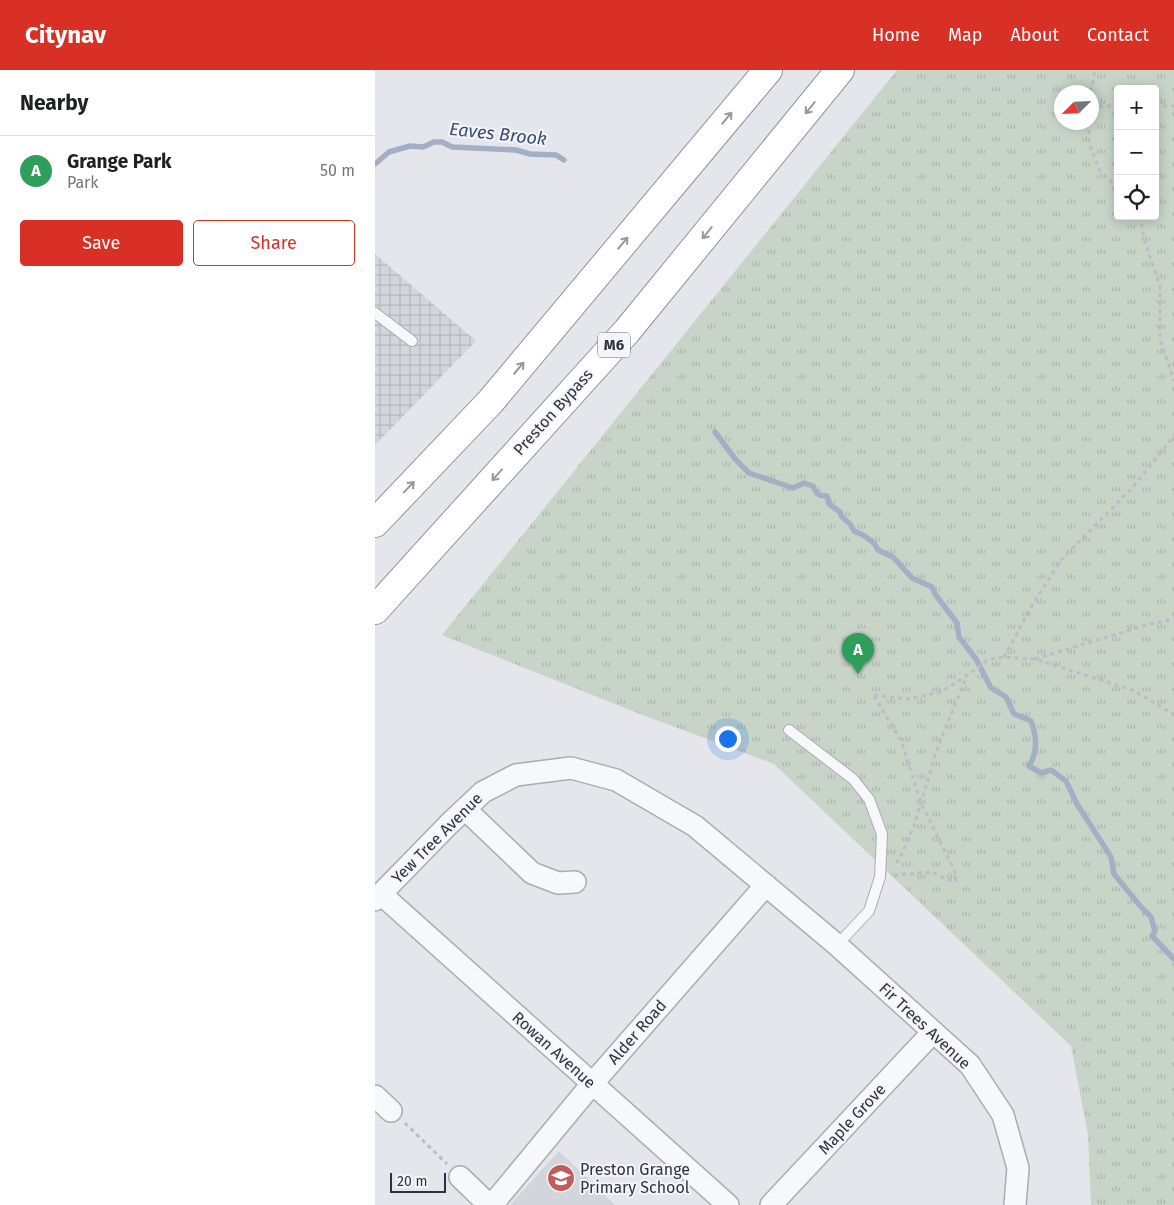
<!DOCTYPE html>
<meta charset="utf-8">
<style>
:root{--surface:#fff;--page:#f6f6f6;--text:#202124;--muted:#757577;--line:#e0e0e0;--accent:#d93025}
body{margin:0;font-family:"Fira Sans",sans-serif;background:var(--page);color:var(--text)}
.controls{position:absolute;right:15px;top:15px;display:grid;overflow:hidden;border-radius:5px;box-shadow:0 2px 12px #0003}
.controls button{width:45px;height:45px;display:grid;place-items:center;padding:0;border:0;border-bottom:1px solid var(--line);background:var(--surface);color:var(--text);font:25px sans-serif}
.compass{position:absolute;left:679px;top:15px;width:45px;height:45px;border-radius:50%;background:var(--surface);box-shadow:0 2px 12px #0003;rotate:246deg}
.scale{position:absolute;left:15px;bottom:12px;width:56px;box-sizing:border-box;padding-left:5px;border:2px solid #2e3242;border-top:0;font-size:14px;line-height:18px;white-space:nowrap;color:#2e3242;-webkit-text-stroke:4px #f4f5f8;paint-order:stroke}
.you{position:absolute;left:352px;top:668px;width:18px;height:18px;margin:-12px;border:4px solid #fff;border-radius:50%;background:#1a73e8;box-shadow:0 0 0 8px #1a73e833}
.badge{display:grid;place-items:center;width:32px;height:32px;border-radius:50%;background:var(--accent);color:#fff;font-size:16px;font-weight:700}
.pin{position:absolute;translate:-50% -41px;filter:drop-shadow(0 1px 2px #0008)}
.pin::after{content:'';position:absolute;top:26px;width:18px;height:15px;background:inherit;clip-path:polygon(0 0,100% 0,50% 100%)}
.list{margin:0;padding:0;list-style:none}
h2{display:flex;justify-content:space-between;align-items:center;height:65px;margin:0;padding:0 20px;font-size:21px}
h2 small{font-size:16px;font-weight:400;color:var(--muted)}
.list li{display:grid;grid-template-columns:32px 1fr auto;gap:15px;align-items:center;box-sizing:border-box;height:70px;padding:0 20px;border-top:1px solid var(--line)}
.list b{display:block;font-size:19px;white-space:nowrap}
.list p{margin:0;font-size:16px;white-space:nowrap;color:var(--muted)}
.list em{font-size:16px;font-style:normal;color:var(--muted)}
.actions{display:flex;gap:10px;padding:15px 20px}
.actions a{flex:1;padding:11px 0;border:1px solid var(--accent);border-radius:5px;text-align:center;font-size:18px;color:var(--accent)}
.actions .main{background:var(--accent);color:#fff}
.icon{flex:none;width:28px;height:28px;fill:none;stroke:currentColor;stroke-width:2;stroke-linecap:round;stroke-linejoin:round}
.map{position:relative;flex:none;width:799px;height:1135px;overflow:hidden}
header{display:flex;align-items:center;gap:30px;box-sizing:border-box;height:70px;padding:0 25px;background:var(--accent);color:#fff}
header strong{font-size:24px}
nav{display:flex;gap:28px;margin-inline-start:auto;font-size:18px}
main{display:flex}
aside{flex:1;background:var(--surface)}
.map>svg:first-child{display:block}
.built{fill:#d3d5dd}
.industrial{fill:url(#industrial-grid)}
.park{fill:url(#park-tufts);fill-rule:evenodd}
.lines{fill:none;stroke-linecap:round;stroke-linejoin:round}
.stream{stroke:#a4afc6;stroke-width:5.5}
.service-casing{stroke:#aaacb5;stroke-width:12}
.minor-casing{stroke:#aaacb5;stroke-width:24}
.motorway-casing{stroke:#8e92a0;stroke-width:30}
.path{stroke:#bbbdc3;stroke-width:3;stroke-dasharray:4 4;stroke-linecap:butt}
.service{stroke:#f7f8fa;stroke-width:10}
.minor{stroke:#f7f8fa;stroke-width:21}
.motorway{stroke:#fff;stroke-width:28}
.oneway{stroke:#9698a0}
.labels{text-anchor:middle;dominant-baseline:central;stroke-width:4;stroke-linejoin:round;paint-order:stroke}
.shield{fill:#f4f5f8;stroke:#696c79;stroke-width:1}
.shield-label{font-size:15px;font-weight:bold;fill:#2e3242}
.street-label{font-size:16px;fill:#2e3242;stroke:#f4f5f8}
.poi-label{font-size:16px;fill:#2e3242;stroke:#f4f5f8;text-anchor:start}
.water-label{font-size:18px;font-style:italic;fill:#3c4b71;stroke:#f4f5f8}
</style>
<header>
<strong>Citynav</strong>
<nav><a>Home</a><a>Map</a><a>About</a><a>Contact</a></nav>
</header>
<main>
<aside>
<h2>Nearby<small></small></h2>
<ul class="list">
<li><span class="badge" style="background:#2e9e5b">A</span><div><b>Grange Park</b><p>Park</p></div><em>50 m</em></li>
</ul>
<div class="actions"><a class="main">Save</a><a>Share</a></div>
</aside>
<div class="map">
<svg width="799" height="1135" viewBox="0 0 799 1135">
<defs>
<pattern id="industrial-grid" width="8" height="8" patternUnits="userSpaceOnUse" patternTransform="scale(1.25)"><rect width="8" height="8" fill="#d3d5dd"/><path d="M0 4h8M4 0v8" fill="none" stroke="#b5b7bf"/></pattern>
<pattern id="park-tufts" width="24" height="20" patternUnits="userSpaceOnUse" patternTransform="scale(1.25)"><rect width="24" height="20" fill="#c8d4c7"/><path d="M3 7l-1-3M5 7V3M7 7l1-3M15 17l-1-3M17 17v-4M19 17l1-3" fill="none" stroke="#acb6ac"/></pattern>
</defs>
<rect width="100%" height="100%" fill="#e5e6eb"/>
<path class="built" d="M184,1081L240,1135H135Z"/>
<path class="industrial" d="M0,184L101,271L0,375Z"/>
<path class="park" d="M522,0H799V1135H716L713,1065L696,976L399,694L265,644L67,565ZM743,19H780V146H743ZM686,22H716V52H686Z"/>
<g class="lines">
<path class="stream" d="M0,94L14,82L35,76L48,77L59,72H67L77,77L141,80L155,84L181,85L189,90
M340,362L361,390L374,403L418,418L429,413L438,416C441,424 444,426 452,426L454,434L465,442L467,447L475,454L479,461L488,465L499,473L503,480L518,487L537,508L557,517L560,524L582,553L584,567L601,589L616,618L631,627L639,644L656,651C662,667 663,681 654,696L666,703L676,700L691,711L702,734L736,787L739,804L767,838L776,847L780,861L777,866L799,889"/>
<g class="service-casing">
<path id="service" d="M0,243L37,271
M414,660L478,709L494,729L507,764L505,807L494,841L462,875"/>
</g>
<g class="minor-casing">
<path id="minor" d="M90,739L157,803L183,813L200,812
M6,824L353,1135
M0,830L74,754L108,722L141,705L196,698L241,710L320,756L462,875L595,995L628,1045L643,1098L640,1135
M0,1026L16,1041
M85,1107L114,1135
M117,1135L217,1014L391,815
M396,1135L558,962"/>
</g>
<g class="motorway-casing">
<path id="motorway" d="M0,453L116,331L393,0
M0,540L252,261L465,0"/>
</g>
<path class="path" d="M716,22L720,0
M716,36H743
M780,36H799
M714,52V73L725,101L743,118
M765,146L769,169L785,216V269L799,311
M629,587L658,534L686,490L758,417L799,366
M660,589L775,554L799,549
M499,625L532,629L566,622L593,605L612,590L629,587L660,589L760,621L799,645
M499,626L526,670L546,733L580,802L581,811L573,810L557,802L518,805
M521,793L524,790L539,756L563,676L592,606
M30,1053L72,1094"/>
<use href="#service" class="service"/>
<use href="#minor" class="minor"/>
<use href="#motorway" class="motorway"/>
</g>
<defs><path id="oneway-shaft" d="M-6 0H5M1.5-3L5.5 0L1.5 3" fill="none" stroke-width="1.6" stroke-linecap="round" stroke-linejoin="round" transform="scale(1.25)"/></defs>
<g class="oneway">
<use href="#oneway-shaft" transform="translate(435 38) rotate(129)"/>
<use href="#oneway-shaft" transform="translate(352 48) rotate(-50)"/>
<use href="#oneway-shaft" transform="translate(332 163) rotate(129)"/>
<use href="#oneway-shaft" transform="translate(248 173) rotate(-50)"/>
<use href="#oneway-shaft" transform="translate(144 298) rotate(-50)"/>
<use href="#oneway-shaft" transform="translate(122 405) rotate(132)"/>
<use href="#oneway-shaft" transform="translate(34 417) rotate(-46)"/>
</g>
<defs>
<g id="school-disc" transform="scale(1.4375)"><circle r="9.5" fill="#c05c59" stroke="#f4f5f8"/><path d="M0-5L7-2L0 1L-7-2ZM-4 1L0 2.5L4 1V4Q0 6-4 4Z" fill="#fff"/></g>
</defs>
<g fill-rule="evenodd">
<use href="#school-disc" x="186" y="1108"/>
</g>
<g class="labels">
<rect class="shield" x="223" y="262.5" width="32" height="25" rx="4"/>
<g class="shield-label">
<text x="239" y="275">M6</text>
</g>
<g class="street-label">
<text transform="translate(178 342) rotate(-48)">Preston Bypass</text>
<text transform="translate(62 768) rotate(-45)">Yew Tree Avenue</text>
<text transform="translate(550 956) rotate(43)">Fir Trees Avenue</text>
<text transform="translate(262 962) rotate(-49)">Alder Road</text>
<text transform="translate(179 980) rotate(42)">Rowan Avenue</text>
<text transform="translate(477 1049) rotate(-47)">Maple Grove</text>
</g>
<g class="poi-label">
<text x="205" y="1099">Preston Grange<tspan x="205" dy="18">Primary School</tspan></text>
</g>
<g class="water-label">
<text transform="translate(123 64) rotate(6)">Eaves Brook</text>
</g>
</g>
</svg>
<div class="controls">
<button>+</button>
<button>−</button>
<button><svg class="icon" aria-label="locate" viewBox="0 0 24 24"><circle cx="12" cy="12" r="6"/><path d="M12 2v4M12 18v4M2 12h4M18 12h4"/></svg></button>
</div>
<svg class="compass" viewBox="-18 -18 36 36"><path d="M0-13l5 13h-10z" fill="#e53935"/><path d="M0 13l5-13h-10z" fill="#757577"/></svg>
<div class="scale">20 m</div>
<div class="you"></div>
<div class="pin badge" style="left:483px;top:604px;background:#2e9e5b">A</div>
</div>
</main>
